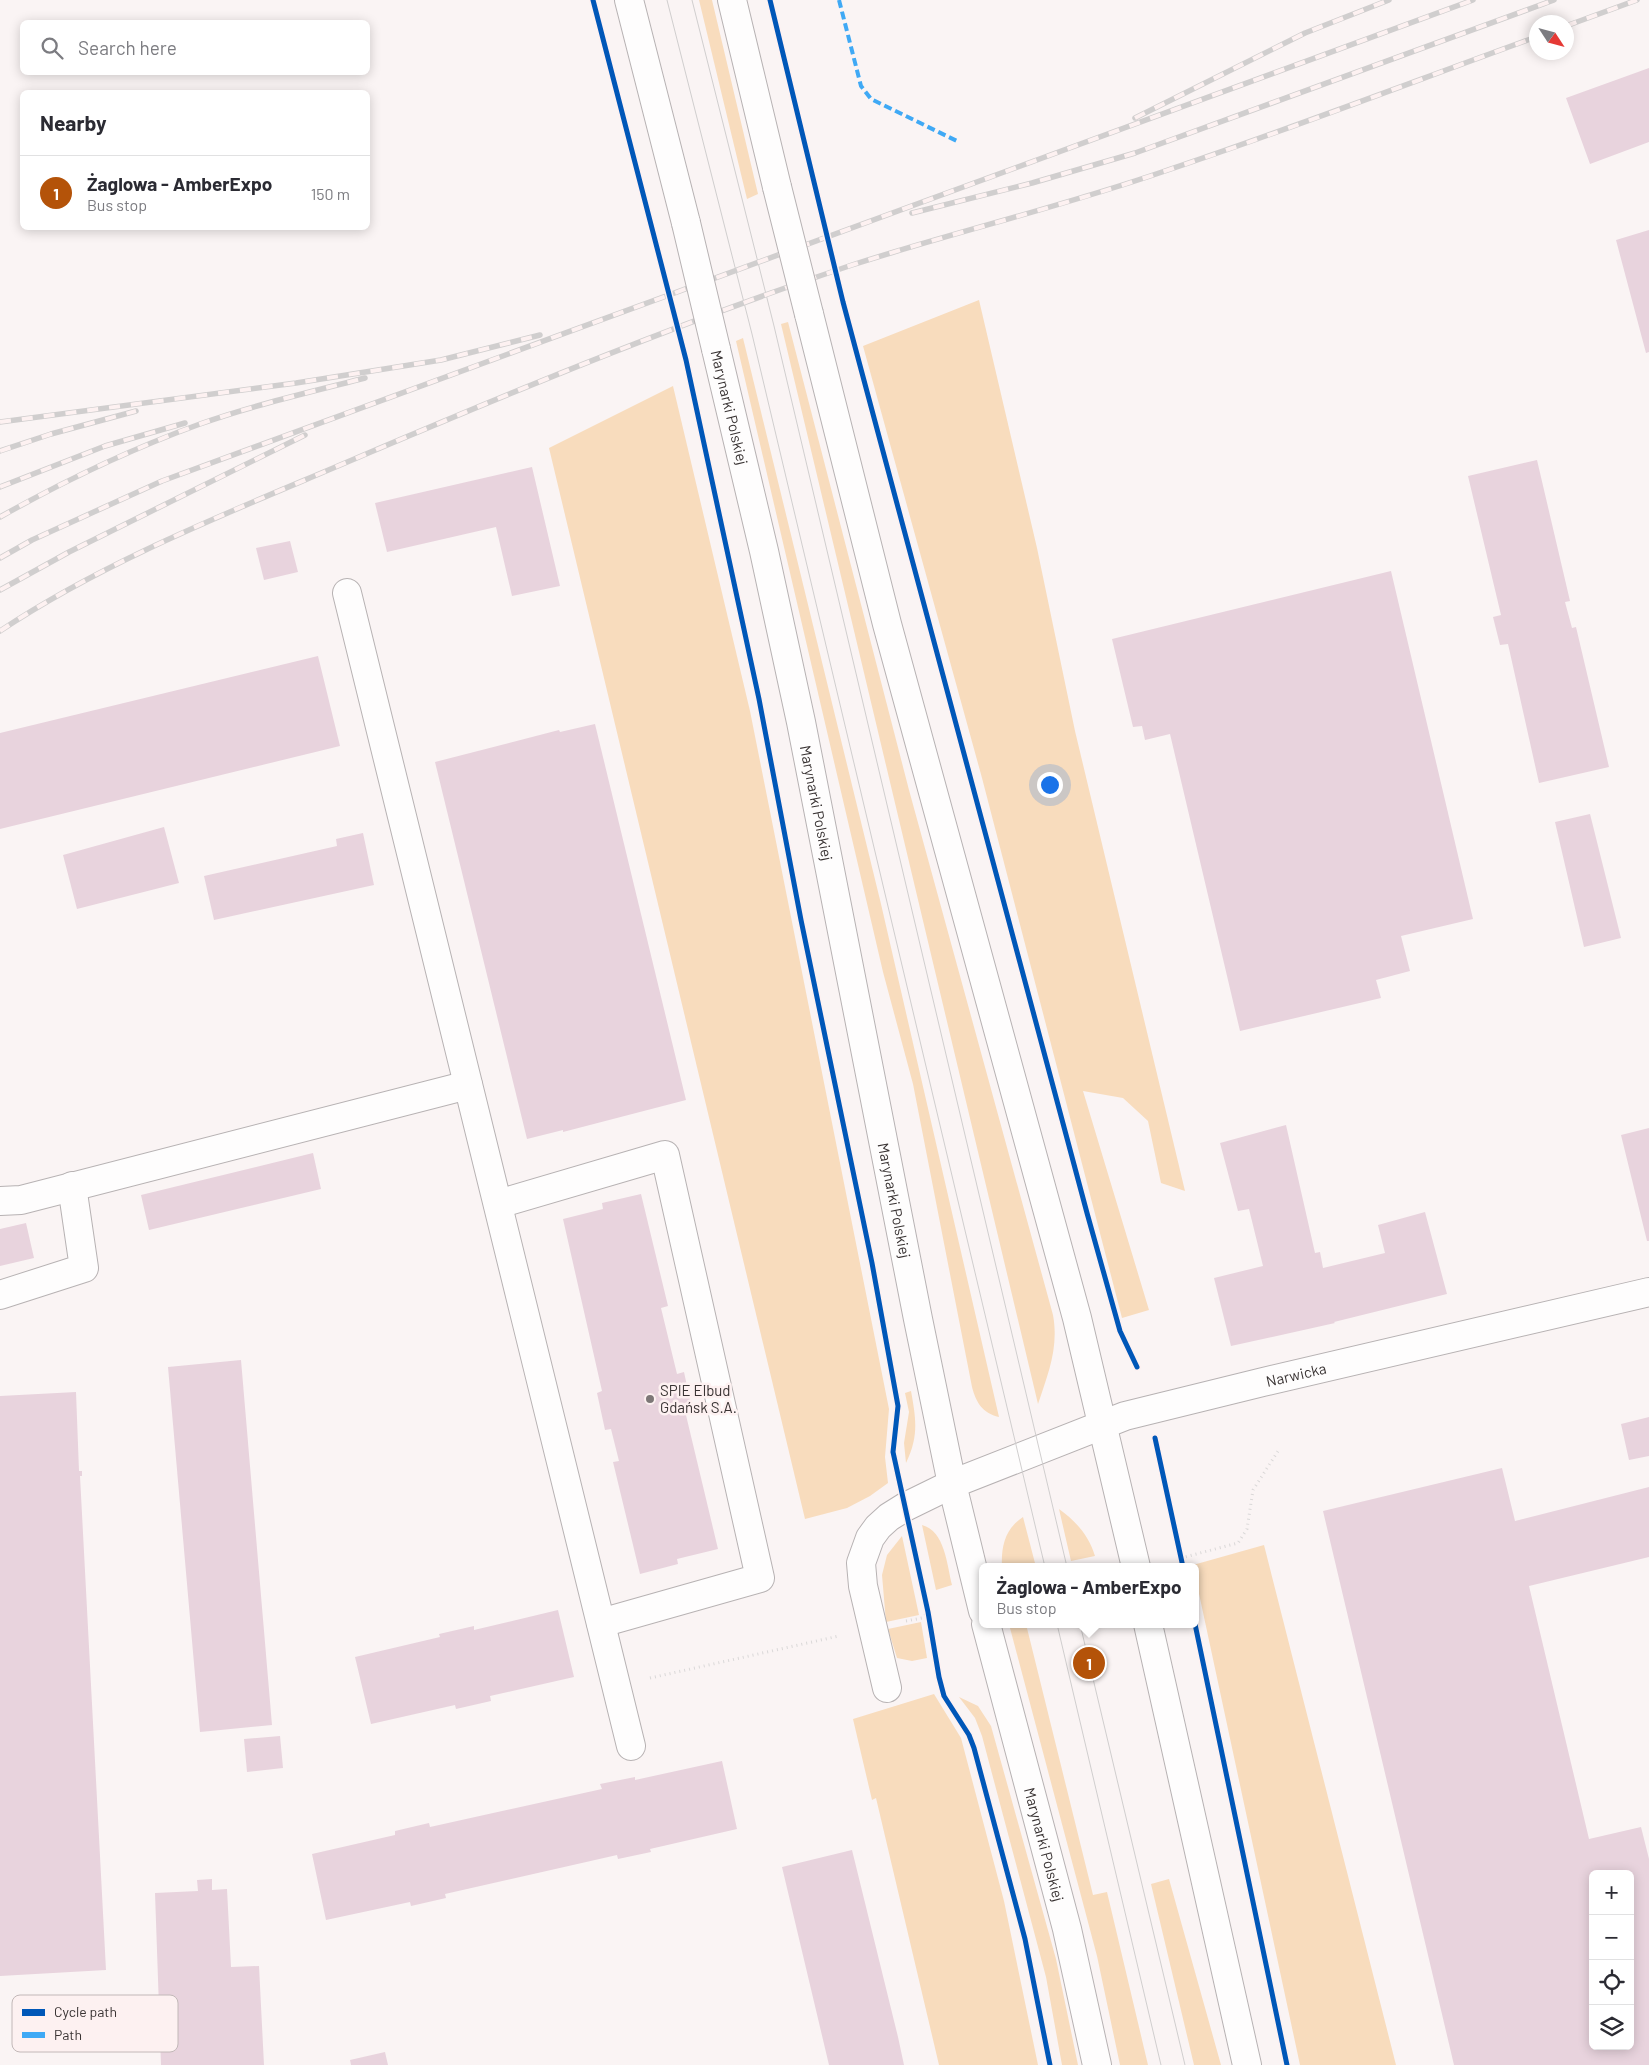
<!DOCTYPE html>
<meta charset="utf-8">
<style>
:root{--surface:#fff;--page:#f2f2f3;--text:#2b2b33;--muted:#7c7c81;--line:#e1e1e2;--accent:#b45309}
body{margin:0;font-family:Barlow,sans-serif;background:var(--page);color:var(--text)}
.controls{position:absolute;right:15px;bottom:15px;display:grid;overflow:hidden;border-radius:8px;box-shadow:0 2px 12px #0003}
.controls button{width:45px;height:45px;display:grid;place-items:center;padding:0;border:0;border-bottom:1px solid var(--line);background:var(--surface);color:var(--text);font:25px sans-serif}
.compass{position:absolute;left:1529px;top:15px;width:45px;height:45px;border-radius:50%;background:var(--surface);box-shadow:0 2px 12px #0003;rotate:126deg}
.you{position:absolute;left:1049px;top:784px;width:18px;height:18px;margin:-12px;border:4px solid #fff;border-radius:50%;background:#1a73e8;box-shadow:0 0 0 8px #1a73e833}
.badge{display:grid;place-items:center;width:32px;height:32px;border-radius:50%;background:var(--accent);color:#fff;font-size:16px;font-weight:700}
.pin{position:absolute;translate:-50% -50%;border:2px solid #fff;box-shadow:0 1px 5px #0006}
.popup{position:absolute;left:979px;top:1563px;width:220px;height:65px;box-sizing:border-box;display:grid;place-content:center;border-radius:8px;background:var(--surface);filter:drop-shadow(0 1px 4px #0005);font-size:16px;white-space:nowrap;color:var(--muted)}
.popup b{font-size:19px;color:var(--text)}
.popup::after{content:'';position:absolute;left:50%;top:100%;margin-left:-10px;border:10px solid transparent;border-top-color:var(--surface)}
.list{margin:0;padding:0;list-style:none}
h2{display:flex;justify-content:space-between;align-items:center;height:65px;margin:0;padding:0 20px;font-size:21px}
h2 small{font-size:16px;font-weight:400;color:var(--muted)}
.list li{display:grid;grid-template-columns:32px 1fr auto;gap:15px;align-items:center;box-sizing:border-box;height:75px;padding:0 20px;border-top:1px solid var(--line)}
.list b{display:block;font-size:19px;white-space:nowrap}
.list p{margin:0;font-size:16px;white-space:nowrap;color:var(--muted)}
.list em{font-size:16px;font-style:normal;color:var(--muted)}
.icon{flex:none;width:28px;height:28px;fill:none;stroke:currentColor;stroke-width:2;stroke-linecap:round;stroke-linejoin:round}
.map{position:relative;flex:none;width:1649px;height:2065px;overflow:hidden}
.search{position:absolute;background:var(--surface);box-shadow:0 2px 12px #0003;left:20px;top:20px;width:350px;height:55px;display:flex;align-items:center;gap:12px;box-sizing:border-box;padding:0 18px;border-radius:8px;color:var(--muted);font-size:19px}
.panel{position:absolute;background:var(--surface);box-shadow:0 2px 12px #0003;left:20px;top:90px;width:350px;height:140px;border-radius:8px}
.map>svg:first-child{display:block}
.green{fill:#f8dcbd}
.building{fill:#e8d3dd;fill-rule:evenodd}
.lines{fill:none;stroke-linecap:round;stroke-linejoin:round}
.minor-casing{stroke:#b7b2b3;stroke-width:30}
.major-casing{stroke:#b7b2b3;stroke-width:30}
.path{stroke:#dad8d8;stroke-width:3;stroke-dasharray:1 4;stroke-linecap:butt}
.minor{stroke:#fefdfd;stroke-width:28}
.major{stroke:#fefdfd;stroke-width:28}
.tram{stroke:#d0cece;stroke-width:1}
.rail-casing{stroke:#d0cece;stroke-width:5.5}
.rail{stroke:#fdf1f1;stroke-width:4;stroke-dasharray:11;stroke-linecap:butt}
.major-bridge-casing{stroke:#b7b2b3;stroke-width:30;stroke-linecap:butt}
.major-bridge{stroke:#fefdfd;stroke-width:28}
.quiet{stroke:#3fa9f5;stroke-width:4;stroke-dasharray:8 4;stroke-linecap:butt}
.cycleway-casing{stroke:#fdf1f1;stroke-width:8}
.cycleway{stroke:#0057b8;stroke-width:5}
.poi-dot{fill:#7d7777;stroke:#fdf1f1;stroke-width:2}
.labels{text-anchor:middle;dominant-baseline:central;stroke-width:5;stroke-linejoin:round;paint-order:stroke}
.street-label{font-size:15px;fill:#393333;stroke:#fdf1f1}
.poi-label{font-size:15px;fill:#393333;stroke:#fdf1f1;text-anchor:start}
.key{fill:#fdf1f1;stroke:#c2b8b8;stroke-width:1}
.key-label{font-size:14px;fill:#393333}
</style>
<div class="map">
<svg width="1649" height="2065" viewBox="0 0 1649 2065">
<rect width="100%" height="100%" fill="#faf4f4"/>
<path class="green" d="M699,0H712L758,194L747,199Z
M979,300L1037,548L1075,731L1185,1191L1161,1183L1148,1121L1123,1098L1083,1091L1149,1310L1122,1318L982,778L863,346Z
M788,322L909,790L1053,1315C1059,1347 1048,1374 1038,1404L781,324Z
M743,338L881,904L999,1417C982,1413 976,1402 972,1387L913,1084L883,972L736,341Z
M673,386L750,711L889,1409L885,1457L888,1483L870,1496L847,1508L805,1519L549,448Z
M911,1391C916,1419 919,1436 906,1463L904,1443L909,1412L905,1393Z
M1059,1509C1076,1521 1089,1536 1095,1556L1071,1561Z
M1023,1517L1036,1567H1002C1001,1546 1005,1529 1023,1517Z
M922,1525C945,1531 947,1565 952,1585L936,1590Z
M902,1536L919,1615L886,1622L882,1575L887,1555Z
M1264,1545L1396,2065H1300L1195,1575V1567L1193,1565Z
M921,1622L927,1658L912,1661L897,1658L888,1629Z
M1026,1624L1093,1895L1107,1892L1148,2065H1120L1097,1956L1010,1628Z
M934,1694L961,1738L1004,1901L1038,2065H939L876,1798L872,1800L853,1719Z
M959,1697L978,1706L991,1726L1056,1959L1078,2065H1062L1046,1977L982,1736L975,1718Z
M1169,1879L1221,2065H1194L1151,1884Z"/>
<path class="building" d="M1649,68V142L1590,164L1566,98Z
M1649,230V352L1646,353L1616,240Z
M1537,460L1570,601L1565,602L1572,628L1576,627L1609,767L1539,783L1508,644L1500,645L1493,617L1501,615L1468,476Z
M532,467L560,586L512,596L496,527L387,552L375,503Z
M290,541L298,572L264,580L256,548Z
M1391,571L1473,919L1401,936L1410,971L1376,980L1381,998L1240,1031L1170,734L1145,740L1142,726L1133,727L1112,639Z
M318,656L340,746L0,829V733Z
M595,724L686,1100L563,1132V1130L527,1139L435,762L559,730L560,732Z
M1590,814L1621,938L1584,947L1555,822Z
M164,827L179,883L77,909L63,855Z
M363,833L374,885L214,920L204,876L337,846L336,839Z
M1286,1125L1315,1253L1320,1252L1323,1268L1385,1253L1378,1225L1425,1212L1447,1294L1334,1322L1335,1323L1231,1346L1214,1278L1263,1266L1249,1209L1238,1211L1220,1143Z
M1649,1128V1241H1647L1621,1135Z
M313,1153L321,1189L149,1230L141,1195Z
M641,1194L668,1306L661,1308L677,1374L684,1372L692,1409L685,1411L718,1549L677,1559L678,1564L640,1574L613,1462L619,1461L611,1429L605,1430L597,1393L602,1391L563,1219L603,1209L602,1203Z
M26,1223L34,1258L0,1266V1229Z
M241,1360L272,1725L200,1732L168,1367Z
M76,1392L79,1471H82V1476H80L106,1970L0,1976V1396Z
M1649,1417V1456L1629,1460L1621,1424Z
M1502,1468L1515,1521L1649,1487V1557L1529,1586L1589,1839L1641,1827L1649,1859V2065H1454L1323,1511ZM1593,1874H1630V2046H1593Z
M558,1610L574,1677L490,1696L491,1701L456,1709L455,1705L371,1724L355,1657L440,1637L439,1634L474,1626V1630Z
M280,1736L283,1768L247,1772L244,1739Z
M722,1761L737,1829L650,1849L651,1852L618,1859L617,1855L445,1894L446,1898L411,1906L410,1902L326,1920L312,1854L395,1835V1831L429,1823L430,1827L602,1789L600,1784L635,1777V1780Z
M852,1850L898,2037L904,2065H829L782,1867Z
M212,1879V1890L227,1889L231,1967L259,1966L264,2065H161L155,1893L198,1891L197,1880Z
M385,2052L388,2065H351L350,2060Z"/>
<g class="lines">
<g class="minor-casing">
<g id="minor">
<path d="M347,593L631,1746"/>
<path d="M0,1201L21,1200L468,1085"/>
<path d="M498,1204L665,1155L760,1578L601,1623"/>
<path d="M0,1295L84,1268L72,1186"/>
<path id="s1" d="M887,1688L863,1586L861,1563L870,1538L878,1527L889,1517L905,1507L952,1484L1125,1416L1263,1382L1649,1292"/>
</g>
</g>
<g class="major-casing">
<g id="major">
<path d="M629,0L686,223"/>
<path d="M732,0L777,187"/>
<path d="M809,314L887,624L1077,1318L1136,1567"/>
<path id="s2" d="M716,349L764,551L801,722L918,1319L952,1484L983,1611"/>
<path id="s3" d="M986,1624L1067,1929L1097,2065"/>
<path d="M1148,1624L1247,2065"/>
</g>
</g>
<path class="path" d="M1181,1558L1238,1543L1247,1529L1253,1490L1280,1448
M906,1621L922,1618L928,1612
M650,1678L839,1636"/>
<use href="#minor" class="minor"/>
<use href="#major" class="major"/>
<path class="tram" d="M667,0L752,334L1045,1567
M692,0L774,326L1067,1567
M1057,1624L1161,2065
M1080,1624L1185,2065"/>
<g class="rail-casing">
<path id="rail" d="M1566,26L1637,0
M1135,118L1305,33L1389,0
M912,213L1032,183L1135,153L1554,0
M0,422L296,383L441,360L540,335
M0,451L51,434L136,411
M0,487L105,446L185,423
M0,517C64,481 131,449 200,424C254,405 310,392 365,378
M0,558L32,540L162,481L1473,0
M0,590L69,552L305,435
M0,631C111,557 243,507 366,454C526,386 687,320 852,265C955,232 1060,207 1162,172C1288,130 1412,82 1536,37"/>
</g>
<use href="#rail" class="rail"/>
<g class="major-bridge-casing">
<path id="major-bridge" d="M777,187L809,314
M686,223L716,349"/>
</g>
<use href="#major-bridge" class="major-bridge"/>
<path class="quiet" d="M839,0L861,86L871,99L959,142"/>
<g class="cycleway-casing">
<path id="cycleway" d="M593,0L686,360L759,699L801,920L872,1263L898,1406L893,1452L928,1612L939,1677L944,1696L969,1735L974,1748L1025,1939L1050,2065
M770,0L843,302L1087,1213L1120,1331L1137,1367
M1155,1438L1183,1567
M1195,1624L1287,2065"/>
</g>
<use href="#cycleway" class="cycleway"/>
</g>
<circle class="poi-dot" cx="650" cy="1399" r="5"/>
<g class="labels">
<g class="street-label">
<text stroke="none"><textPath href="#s2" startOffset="60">Marynarki Polskiej</textPath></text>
<text stroke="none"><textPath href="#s2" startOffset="465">Marynarki Polskiej</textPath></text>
<text stroke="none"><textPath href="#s2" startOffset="870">Marynarki Polskiej</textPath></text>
<text stroke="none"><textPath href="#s1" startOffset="616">Narwicka</textPath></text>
<text stroke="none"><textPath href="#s3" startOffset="228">Marynarki Polskiej</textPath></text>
</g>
<g class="poi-label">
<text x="660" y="1390">SPIE Elbud<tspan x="660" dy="17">Gdańsk S.A.</tspan></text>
</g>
</g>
<rect x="12" y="1995" width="166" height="57" rx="8" class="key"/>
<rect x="22" y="2009" width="23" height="7" fill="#0057b8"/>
<rect x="22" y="2032" width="23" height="6" fill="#3fa9f5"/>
<g class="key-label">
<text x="54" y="2017">Cycle path</text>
<text x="54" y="2040">Path</text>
</g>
</svg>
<div class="controls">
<button>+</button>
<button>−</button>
<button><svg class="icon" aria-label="locate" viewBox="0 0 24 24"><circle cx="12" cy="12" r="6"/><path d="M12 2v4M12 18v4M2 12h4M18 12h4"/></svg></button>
<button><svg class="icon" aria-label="layers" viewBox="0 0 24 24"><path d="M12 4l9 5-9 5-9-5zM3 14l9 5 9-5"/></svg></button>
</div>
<svg class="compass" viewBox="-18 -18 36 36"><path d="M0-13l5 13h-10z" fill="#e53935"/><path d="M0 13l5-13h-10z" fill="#7c7c81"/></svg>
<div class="you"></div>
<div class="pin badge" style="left:1089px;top:1663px">1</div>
<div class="popup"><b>Żaglowa - AmberExpo</b>Bus stop</div>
<div class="search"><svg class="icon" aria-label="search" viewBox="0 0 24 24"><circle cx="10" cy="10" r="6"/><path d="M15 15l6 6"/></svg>Search here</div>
<section class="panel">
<h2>Nearby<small></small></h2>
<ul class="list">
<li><span class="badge">1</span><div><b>Żaglowa - AmberExpo</b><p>Bus stop</p></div><em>150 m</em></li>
</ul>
</section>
</div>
